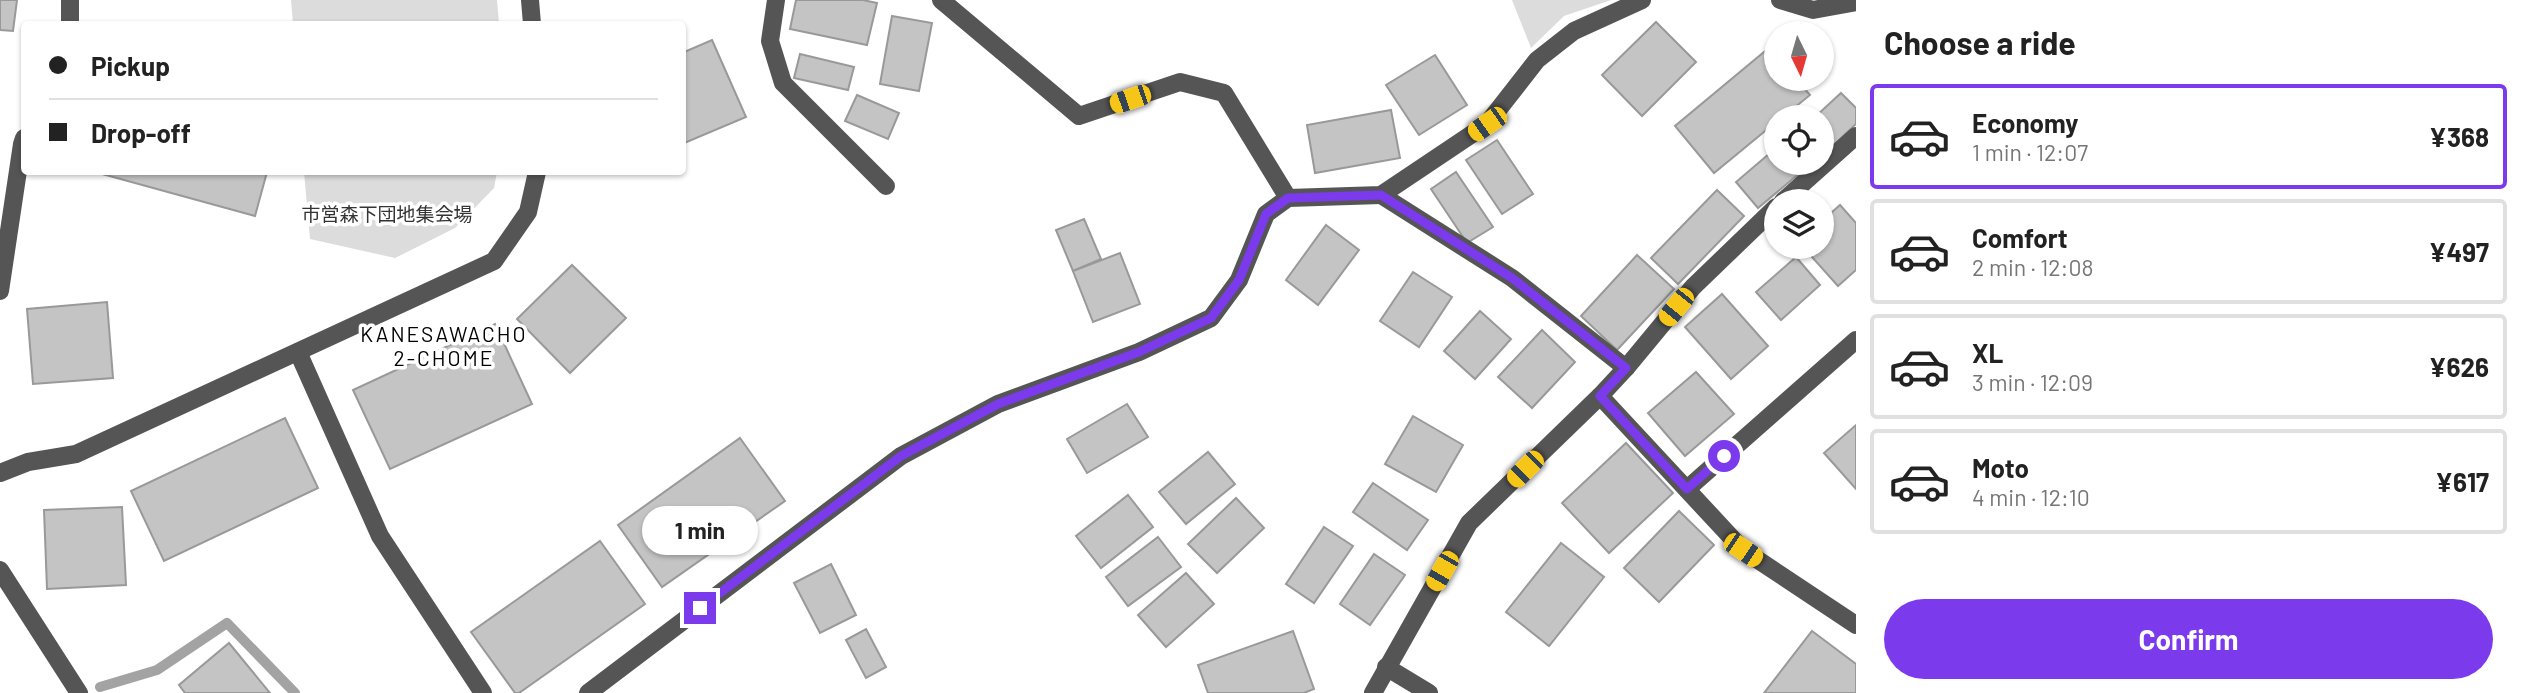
<!DOCTYPE html>
<html lang="en">
<head>
<meta charset="utf-8">
<style>
  :root { --surface:#fff; --page:#f6f6f6; --text:#222; --muted:#767676; --line:#e0e0e0; --accent:#7c3aed }
  body { margin:0; font-family:Barlow,"Noto Sans JP",sans-serif; background:var(--page); color:var(--text); height:100vh; display:flex; flex-direction:column; font-size:26px; white-space:nowrap }
  * { box-sizing:border-box; margin:0 }
  p { font-size:23px; color:var(--muted) }
  .icon { flex:none; width:38px; height:38px; fill:none; stroke:currentColor; stroke-width:2; stroke-linecap:round; stroke-linejoin:round }
  .map { position:relative; flex:1; overflow:hidden }
  .details { display:flex; flex-direction:column; background:var(--surface); width:665px }
  .details>* { flex:none }
  .banner { position:absolute; left:21px; top:21px; width:665px; height:154px; border-radius:7px; box-shadow:0 2px 5px #0004; display:grid; align-content:center; height:154px; padding:0 28px; background:var(--surface) }
  .needle { width:46px; rotate:175deg }
  .tools { position:absolute; left:1764px; top:21px; display:grid; gap:14px }
  .tools a { display:grid; place-items:center; width:70px; height:70px; border-radius:50%; background:var(--surface); box-shadow:0 2px 5px #0004; font-size:35px }
  .end { position:absolute; width:32px; height:32px; margin:-16px; border:9px solid #7c3aed; background:#fff; box-shadow:0 0 0 4px #fff }
  .from { border-radius:50% }
  .bubble { position:absolute; height:49px; border-radius:24px; background:var(--surface); box-shadow:0 2px 5px #0004; font-size:23px; font-weight:700; line-height:49px; text-align:center }
  .car { position:absolute; width:21px; height:42px; margin:-21px -10px; border-radius:9px; box-shadow:0 0 5px 2px #0007; background:linear-gradient(#f5c518 24%,#345 0 40%,#f5c518 0 76%,#345 0 86%,#f5c518 0) }
  .banner b { display:flex; align-items:center; gap:24px; height:66px; font-size:26px }
  .banner b+b { border-top:2px solid var(--line) }
  .banner i { width:18px; height:18px; background:var(--text) }
  ul { padding:0; list-style:none }
  li { display:flex; align-items:center; gap:21px; height:105px; margin:0 14px 10px; padding:0 14px; border:4px solid var(--line); border-radius:7px }
  li div { flex:1 }
  li b { display:block; font-size:26px }
  li em { font-style:normal; font-weight:700 }
  li.current { border-color:var(--accent) }
  li>.icon { width:63px; height:63px; stroke-width:1.5 }
  h2 { padding:0 28px; font-size:32px; line-height:84px }
  .cta { display:flex; gap:14px; margin-top:auto; padding:14px 28px }
  .cta a { flex:1; height:80px; border-radius:42px; background:var(--accent); color:#fff; font-size:28px; font-weight:700; line-height:80px; text-align:center }
  main { display:flex; flex:1; min-height:0 }
  .map>svg:first-child { display:block }
  .green { fill:#dcdcdc }
  .lines { fill:none; stroke-linecap:round; stroke-linejoin:round }
  .stream { stroke:#a3a3a3; stroke-width:10 }
  .building { fill:#c4c4c4; stroke:#999; stroke-width:2 }
  .minor { stroke:#555; stroke-width:18 }
  .route { stroke:#7c3aed; stroke-width:9 }
  .labels { text-anchor:middle; dominant-baseline:central; stroke-width:7; stroke-linejoin:round; paint-order:stroke }
  .park-label { font-size:19px; fill:#333; stroke:#fff }
  .neighbourhood-label { font-size:21px; letter-spacing:2px; fill:#000; stroke:#fff }
</style>
</head>
<body>
<main>
<div class="map">
<svg width="1856" height="693" viewBox="0 0 1856 693">
  <rect width="100%" height="100%" fill="#fff"/>
  <g class="green">
    <path d="M 291,0 L 497,0 L 499,24 L 293,24 Z"/>
    <path d="M 1512,0 L 1611,0 L 1564,16 L 1531,48 Z"/>
    <path d="M 304,172 L 497,172 L 494,188 L 455,228 L 395,258 L 310,239 Z"/>
  </g>
  <g class="lines">
    <path class="stream" d="M 100,687 L 157,670 L 227,623 L 295,693"/>
  </g>
  <g class="building">
    <path d="M 0,0 L 17,0 L 13,31 L 0,30 Z"/>
    <path d="M 796,0 L 863,0 L 877,3 L 867,45 L 790,29 Z"/>
    <path d="M 892,16 L 932,23 L 919,91 L 880,84 Z"/>
    <path d="M 1656,22 L 1696,62 L 1642,116 L 1602,75 Z"/>
    <path d="M 712,40 L 746,117 L 682,144 L 682,53 Z"/>
    <path d="M 1770,47 L 1776,55 L 1776,79 L 1796,79 L 1810,95 L 1783,117 L 1776,117 L 1776,122 L 1714,173 L 1675,126 Z"/>
    <path d="M 800,54 L 854,67 L 848,90 L 794,78 Z"/>
    <path d="M 1435,55 L 1467,105 L 1419,135 L 1386,85 Z"/>
    <path d="M 1841,93 L 1856,108 L 1856,124 L 1822,156 L 1822,117 L 1815,117 Z"/>
    <path d="M 857,95 L 899,113 L 888,139 L 845,121 Z"/>
    <path d="M 1391,110 L 1400,158 L 1315,173 L 1307,125 Z"/>
    <path d="M 1497,140 L 1533,194 L 1502,214 L 1466,160 Z"/>
    <path d="M 1776,148 L 1776,163 L 1803,163 L 1807,167 L 1758,208 L 1736,182 Z"/>
    <path d="M 95,172 L 267,172 L 255,216 Z"/>
    <path d="M 1456,172 L 1493,227 L 1467,243 L 1431,189 Z"/>
    <path d="M 1717,190 L 1744,216 L 1678,284 L 1651,258 Z"/>
    <path d="M 1840,205 L 1856,223 L 1856,270 L 1838,286 L 1803,247 L 1822,247 L 1822,221 Z"/>
    <path d="M 1084,219 L 1101,259 L 1073,271 L 1056,230 Z"/>
    <path d="M 1326,225 L 1359,250 L 1318,305 L 1286,280 Z"/>
    <path d="M 1120,253 L 1140,304 L 1093,322 L 1073,271 Z"/>
    <path d="M 1637,255 L 1674,289 L 1617,350 L 1581,316 Z"/>
    <path d="M 1796,257 L 1820,285 L 1781,320 L 1756,292 Z"/>
    <path d="M 572,265 L 626,318 L 570,373 L 517,319 Z"/>
    <path d="M 1413,272 L 1452,297 L 1419,347 L 1380,321 Z"/>
    <path d="M 1722,294 L 1768,346 L 1731,379 L 1685,327 Z"/>
    <path d="M 107,302 L 113,378 L 33,384 L 27,309 Z"/>
    <path d="M 1480,311 L 1511,339 L 1475,379 L 1444,351 Z"/>
    <path d="M 495,324 L 532,404 L 390,469 L 353,390 Z"/>
    <path d="M 1542,330 L 1575,362 L 1532,408 L 1498,377 Z"/>
    <path d="M 1696,372 L 1734,414 L 1685,456 L 1648,413 Z"/>
    <path d="M 1127,404 L 1148,437 L 1087,473 L 1067,439 Z"/>
    <path d="M 1413,416 L 1463,445 L 1436,492 L 1385,464 Z"/>
    <path d="M 285,418 L 318,488 L 164,561 L 131,491 Z"/>
    <path d="M 1856,425 L 1856,489 L 1824,453 Z"/>
    <path d="M 740,438 L 785,501 L 662,587 L 618,525 Z"/>
    <path d="M 1626,443 L 1673,493 L 1609,553 L 1562,503 Z"/>
    <path d="M 1208,452 L 1235,484 L 1186,524 L 1159,492 Z"/>
    <path d="M 1373,483 L 1428,520 L 1407,550 L 1353,512 Z"/>
    <path d="M 1128,495 L 1153,527 L 1101,568 L 1076,536 Z"/>
    <path d="M 1236,498 L 1264,528 L 1217,573 L 1188,544 Z"/>
    <path d="M 122,507 L 126,585 L 47,589 L 44,510 Z"/>
    <path d="M 1679,511 L 1714,545 L 1659,602 L 1624,568 Z"/>
    <path d="M 1324,527 L 1353,546 L 1314,603 L 1286,584 Z"/>
    <path d="M 1158,537 L 1181,567 L 1128,606 L 1106,577 Z"/>
    <path d="M 600,541 L 645,604 L 519,693 L 515,693 L 471,632 Z"/>
    <path d="M 1561,543 L 1604,577 L 1549,646 L 1506,612 Z"/>
    <path d="M 1374,554 L 1405,575 L 1370,625 L 1340,604 Z"/>
    <path d="M 831,564 L 856,615 L 820,633 L 794,583 Z"/>
    <path d="M 1186,573 L 1214,604 L 1166,647 L 1138,615 Z"/>
    <path d="M 866,629 L 886,667 L 866,678 L 846,640 Z"/>
    <path d="M 1293,631 L 1314,689 L 1304,693 L 1208,693 L 1198,665 Z"/>
    <path d="M 1812,631 L 1856,664 L 1856,693 L 1764,693 Z"/>
    <path d="M 229,643 L 270,693 L 185,693 L 179,685 Z"/>
  </g>
  <g class="lines">
    <g class="minor">
      <path d="M 530,0 L 532,24"/>
      <path d="M 776,0 L 770,41 L 783,83 L 886,186"/>
      <path d="M 941,0 L 1079,116 L 1180,82 L 1224,93 L 1288,198"/>
      <path d="M 1780,0 L 1813,10 L 1856,2"/>
      <path d="M 70,24 L 70,0"/>
      <path d="M 1381,195 L 1512,278 L 1626,368"/>
      <path d="M 1783,201 L 1856,136"/>
      <path d="M 0,291 L 22,144 L 24,138"/>
      <path d="M 298,352 L 380,536 L 483,693"/>
      <path d="M 1600,396 L 1743,550 L 1856,625"/>
      <path d="M 0,473 L 28,462 L 76,454 L 494,261 L 528,212 L 537,172"/>
      <path d="M 1687,489 L 1856,340"/>
      <path d="M 0,570 L 79,693"/>
      <path d="M 1386,667 L 1429,693"/>
      <path d="M 588,693 L 901,456 L 998,404 L 1139,352 L 1211,318 L 1239,280 L 1266,214 L 1288,198 L 1381,195 L 1487,124 L 1537,60 L 1574,31 L 1642,0"/>
      <path d="M 1373,693 L 1469,523 L 1600,396 L 1626,368 L 1693,287 L 1776,207"/>
    </g>
  </g>
  <g class="lines">
    <path class="route" d="M 700,608 L 901,456 L 998,404 L 1139,352 L 1211,318 L 1239,280 L 1266,214 L 1288,198 L 1381,195 L 1512,278 L 1626,368 L 1600,396 L 1687,489 L 1724,456"/>
  </g>
  <g class="labels">
    <g class="park-label">
      <text x="387" y="213">市営森下団地集会場</text>
    </g>
    <g class="neighbourhood-label">
      <text x="444" y="333">KANESAWACHO<tspan x="444" dy="24">2-CHOME</tspan></text>
    </g>
  </g>
</svg>
<div class="tools">
<a><svg class="needle" viewBox="-14 -14 28 28"><path d="M0-13l5 13h-10z" fill="#e53935"/><path d="M0 13l5-13h-10z" fill="#767676"/></svg></a>
<a><svg class="icon" aria-label="locate" viewBox="0 0 24 24"><circle cx="12" cy="12" r="6"/><path d="M12 2v4M12 18v4M2 12h4M18 12h4"/></svg></a>
<a><svg class="icon" aria-label="layers" viewBox="0 0 24 24"><path d="M12 4l9 5-9 5-9-5zM3 14l9 5 9-5"/></svg></a>
</div>
<i class="end from" style="left:1724px;top:456px"></i>
<i class="end" style="left:700px;top:608px"></i>
<div class="bubble" style="left:642px;top:506px;width:116px">1 min</div>
<i class="car" style="left:1130px;top:99px;rotate:251deg"></i>
<i class="car" style="left:1487px;top:124px;rotate:235deg"></i>
<i class="car" style="left:1676px;top:307px;rotate:219deg"></i>
<i class="car" style="left:1525px;top:469px;rotate:225deg"></i>
<i class="car" style="left:1743px;top:550px;rotate:124deg"></i>
<i class="car" style="left:1442px;top:571px;rotate:210deg"></i>
<div class="banner">
<b><i class="from"></i>Pickup</b>
<b><i></i>Drop-off</b>
</div>
</div>
<section class="details">
<h2>Choose a ride</h2>
<ul>
<li class="current"><svg class="icon" aria-label="car" viewBox="0 0 24 24"><path d="M5 17H2v-5l4-1 3-4h7l3 4 3 1v5h-3M9 17h6M6 11h13"/><circle cx="7" cy="17" r="2"/><circle cx="17" cy="17" r="2"/></svg><div><b>Economy</b><p>1 min · 12:07</p></div><em>¥368</em></li>
<li><svg class="icon" aria-label="car" viewBox="0 0 24 24"><path d="M5 17H2v-5l4-1 3-4h7l3 4 3 1v5h-3M9 17h6M6 11h13"/><circle cx="7" cy="17" r="2"/><circle cx="17" cy="17" r="2"/></svg><div><b>Comfort</b><p>2 min · 12:08</p></div><em>¥497</em></li>
<li><svg class="icon" aria-label="car" viewBox="0 0 24 24"><path d="M5 17H2v-5l4-1 3-4h7l3 4 3 1v5h-3M9 17h6M6 11h13"/><circle cx="7" cy="17" r="2"/><circle cx="17" cy="17" r="2"/></svg><div><b>XL</b><p>3 min · 12:09</p></div><em>¥626</em></li>
<li><svg class="icon" aria-label="car" viewBox="0 0 24 24"><path d="M5 17H2v-5l4-1 3-4h7l3 4 3 1v5h-3M9 17h6M6 11h13"/><circle cx="7" cy="17" r="2"/><circle cx="17" cy="17" r="2"/></svg><div><b>Moto</b><p>4 min · 12:10</p></div><em>¥617</em></li>
</ul>
<div class="cta"><a>Confirm</a></div>
</section>
</main>
</body>
</html>
